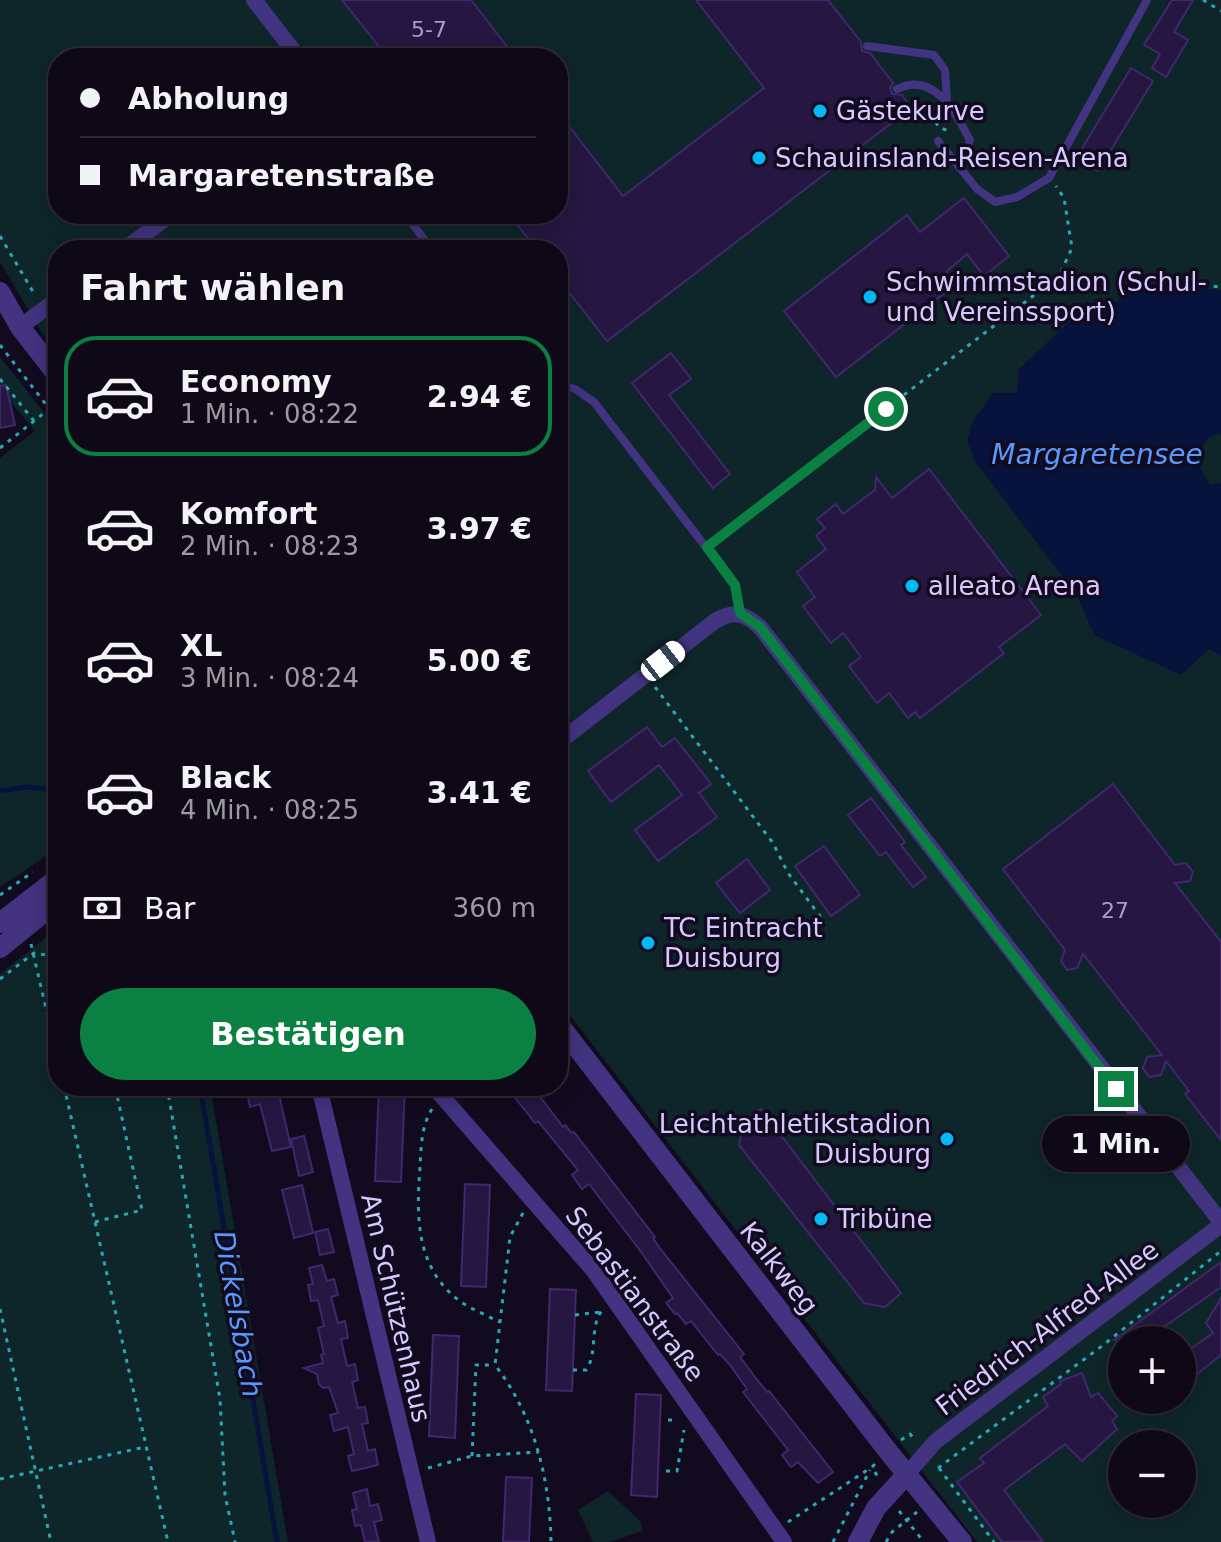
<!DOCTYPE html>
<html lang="de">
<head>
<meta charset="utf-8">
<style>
  :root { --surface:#0e0817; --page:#171120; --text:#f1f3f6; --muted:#9b9aa1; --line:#2e2936; --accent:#0b8043 }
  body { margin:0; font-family:"DejaVu Sans",sans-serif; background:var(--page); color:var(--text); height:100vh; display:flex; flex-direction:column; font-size:30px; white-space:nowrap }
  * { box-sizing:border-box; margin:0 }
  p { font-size:26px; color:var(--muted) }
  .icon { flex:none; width:44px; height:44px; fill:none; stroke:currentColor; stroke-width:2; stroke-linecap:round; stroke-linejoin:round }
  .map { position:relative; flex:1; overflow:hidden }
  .details { position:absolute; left:48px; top:240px; width:520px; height:856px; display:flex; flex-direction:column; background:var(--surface); border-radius:32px; box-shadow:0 4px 20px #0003,0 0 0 2px var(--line) }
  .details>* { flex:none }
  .top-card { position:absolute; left:48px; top:48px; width:520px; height:176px; border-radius:32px; box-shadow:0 4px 20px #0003,0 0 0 2px var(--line); display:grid; align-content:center; height:176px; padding:0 32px; background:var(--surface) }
  .tools { position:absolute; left:1108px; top:1326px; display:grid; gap:16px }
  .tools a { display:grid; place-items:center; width:88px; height:88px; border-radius:50%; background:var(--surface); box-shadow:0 4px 20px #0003,0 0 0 2px var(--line); font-size:40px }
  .end { position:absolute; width:36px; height:36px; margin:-18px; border:10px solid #0b8043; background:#fff; box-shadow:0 0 0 4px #fff }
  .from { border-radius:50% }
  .bubble { position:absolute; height:56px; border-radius:28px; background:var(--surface); box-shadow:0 4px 20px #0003,0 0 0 2px var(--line); font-size:26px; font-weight:700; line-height:56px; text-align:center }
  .car { position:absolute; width:24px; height:48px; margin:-24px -12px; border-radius:10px; box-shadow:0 0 6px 2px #0007; background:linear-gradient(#fff 24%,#345 0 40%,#fff 0 76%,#345 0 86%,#fff 0) }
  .top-card b { display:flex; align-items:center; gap:28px; height:76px; font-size:30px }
  .top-card b+b { border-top:2px solid var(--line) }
  .top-card i { width:20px; height:20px; background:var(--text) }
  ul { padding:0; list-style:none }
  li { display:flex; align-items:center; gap:24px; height:120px; margin:0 16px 12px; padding:0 16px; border:4px solid transparent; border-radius:32px }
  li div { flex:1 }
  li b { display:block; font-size:30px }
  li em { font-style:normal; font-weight:700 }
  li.selected { border-color:var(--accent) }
  li>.icon { width:72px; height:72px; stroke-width:1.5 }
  h2 { padding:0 32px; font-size:36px; line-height:96px }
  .pay { display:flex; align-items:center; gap:20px; height:88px; padding:0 32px; font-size:30px }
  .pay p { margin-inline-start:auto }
  .primary-button { display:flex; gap:16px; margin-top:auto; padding:16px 32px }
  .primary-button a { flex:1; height:92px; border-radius:48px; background:var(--accent); color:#fff; font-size:32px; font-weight:700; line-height:92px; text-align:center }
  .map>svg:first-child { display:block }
  .green { fill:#0e2629; fill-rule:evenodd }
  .water { fill:#07133d }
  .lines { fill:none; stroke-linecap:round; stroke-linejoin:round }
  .stream { stroke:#07133d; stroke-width:5 }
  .building { fill:#251741; stroke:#40276e; stroke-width:2 }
  .path { stroke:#28a9b5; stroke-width:3; stroke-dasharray:4 6; stroke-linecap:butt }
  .service { stroke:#423480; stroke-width:8 }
  .minor { stroke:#423480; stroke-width:16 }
  .tertiary { stroke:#423480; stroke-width:20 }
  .route { stroke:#0b8043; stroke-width:10 }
  .poi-dot { fill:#00b9f4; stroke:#120b1f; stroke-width:3 }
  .labels { text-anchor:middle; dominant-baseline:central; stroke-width:7; stroke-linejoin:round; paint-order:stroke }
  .number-label { font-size:22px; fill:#aa9cd0 }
  .poi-label { font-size:26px; fill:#d7c9ff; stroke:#120b1f; text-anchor:start }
  .street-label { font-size:26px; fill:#d7c9ff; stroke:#120b1f }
  .water-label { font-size:28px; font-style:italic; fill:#579aff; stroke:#120b1f }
</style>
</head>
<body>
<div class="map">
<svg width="1221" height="1542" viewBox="0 0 1221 1542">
  <rect width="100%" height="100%" fill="#120b1f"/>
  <g class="green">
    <path d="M 0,0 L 1221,0 L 1221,1542 L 977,1542 L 558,1000 L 558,250 L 58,250 L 58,353 L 42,333 L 0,262 ZM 58,58 L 558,58 L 558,214 L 58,214 ZM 1122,1340 L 1182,1340 L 1182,1400 L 1122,1400 ZM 1122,1444 L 1182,1444 L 1182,1504 L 1122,1504 Z"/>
    <path d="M 0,357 L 58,430 L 58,848 L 0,887 L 0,458 L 35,431 L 0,389 Z"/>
    <path d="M 58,928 L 58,1086 L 210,1086 L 288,1542 L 0,1542 L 0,974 Z"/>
    <path d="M 608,1491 L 641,1522 L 642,1531 L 610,1542 L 593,1542 L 578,1510 Z"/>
  </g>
  <path class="water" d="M 1144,273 L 1149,284 L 1221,290 L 1221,434 C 1206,435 1200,448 1196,461 L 1210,485 L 1221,483 L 1221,656 L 1209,649 L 1181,675 L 1094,635 L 1078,597 L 975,461 L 967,441 L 973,421 L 993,393 L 1017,393 L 1019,369 L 1084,308 L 1109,306 L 1128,295 L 1137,275 Z"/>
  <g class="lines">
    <g class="stream">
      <path d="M 0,791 L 26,787 L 58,790"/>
      <path d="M 200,1086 L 277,1542"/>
    </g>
  </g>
  <g class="building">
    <path d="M 342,0 L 471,0 L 516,58 L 388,58 Z"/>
    <path d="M 696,0 L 828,0 L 861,42 L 862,51 L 870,53 L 893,83 L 890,88 L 892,94 L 902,95 L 911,108 L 607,341 L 558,278 L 558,250 L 537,250 L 509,214 L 558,214 L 558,112 L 623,196 L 764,88 Z"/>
    <path d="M 1172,0 L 1193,0 L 1174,32 L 1188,40 L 1166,77 L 1152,68 L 1160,54 L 1144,45 Z"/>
    <path d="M 1131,68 L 1153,81 L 1098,171 L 1076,158 Z"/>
    <path d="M 964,198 L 1009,256 L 984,276 L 967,254 L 946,272 L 956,284 L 836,377 L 784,311 L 907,215 L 920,232 Z"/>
    <path d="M 671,353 L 691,379 L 669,395 L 730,474 L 713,488 L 632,383 Z"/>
    <path d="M 6,385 L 15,425 L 0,428 L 0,386 Z"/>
    <path d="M 929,469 L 1041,615 L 999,647 L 1004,653 L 920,718 L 915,712 L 908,718 L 889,693 L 877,703 L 849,666 L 861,657 L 843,633 L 831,643 L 803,606 L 815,597 L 797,572 L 826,549 L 816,536 L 825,528 L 817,519 L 836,504 L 843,514 L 875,490 L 876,477 L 892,498 Z"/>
    <path d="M 647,727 L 662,747 L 675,738 L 711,784 L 699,793 L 717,817 L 658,861 L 635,830 L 682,795 L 659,765 L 611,802 L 588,771 Z"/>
    <path d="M 1113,784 L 1175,865 L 1186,863 L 1193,872 L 1190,881 L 1175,883 L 1221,942 L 1221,1140 L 1185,1094 L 1189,1091 L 1166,1061 L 1161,1075 L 1149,1077 L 1143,1068 L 1147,1057 L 1162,1055 L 1083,954 L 1077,968 L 1067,970 L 1061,961 L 1065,950 L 1003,869 Z"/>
    <path d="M 871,798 L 905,842 L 901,845 L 926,877 L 913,887 L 886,852 L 880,856 L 848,815 Z"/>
    <path d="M 824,846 L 860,895 L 831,916 L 795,866 Z"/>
    <path d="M 747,859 L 770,890 L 740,913 L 716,883 Z"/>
    <path d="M 277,1086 L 291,1147 L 272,1151 L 260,1104 L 250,1107 L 247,1093 Z"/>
    <path d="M 379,1086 L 405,1086 L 401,1182 L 375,1181 Z"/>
    <path d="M 506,1086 L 532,1086 L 563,1127 L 565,1125 L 572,1133 L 574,1132 L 655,1237 L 653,1238 L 659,1247 L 744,1354 L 740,1357 L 758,1381 L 767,1392 L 769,1391 L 833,1472 L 818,1483 L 798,1462 L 791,1467 L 782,1455 L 788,1450 L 743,1392 L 747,1389 L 730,1365 L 720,1354 L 718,1355 L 691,1321 L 686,1324 L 677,1313 L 675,1314 L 666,1303 L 673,1298 L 639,1249 L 589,1184 L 582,1189 L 572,1175 L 578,1170 L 538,1121 L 535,1123 Z"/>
    <path d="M 761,1109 L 901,1293 L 885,1307 L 864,1303 L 739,1145 L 743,1122 Z"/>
    <path d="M 304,1136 L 313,1172 L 299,1176 L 291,1139 Z"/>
    <path d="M 465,1184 L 490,1185 L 486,1287 L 461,1286 Z"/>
    <path d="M 302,1185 L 313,1233 L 294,1238 L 282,1190 Z"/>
    <path d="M 328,1229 L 334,1252 L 320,1255 L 315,1232 Z"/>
    <path d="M 1221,1262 L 1221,1287 L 1145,1340 L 1114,1340 Z"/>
    <path d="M 322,1265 L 327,1281 L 334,1279 L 338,1295 L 331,1297 L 338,1323 L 345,1321 L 348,1338 L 341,1339 L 347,1366 L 355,1364 L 358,1380 L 352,1382 L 358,1408 L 365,1407 L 368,1423 L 362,1424 L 368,1451 L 375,1449 L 378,1465 L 352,1471 L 348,1456 L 354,1454 L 348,1427 L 334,1431 L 330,1415 L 338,1413 L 329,1387 L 323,1388 L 319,1384 L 317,1374 L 304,1368 L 323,1363 L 321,1355 L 324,1354 L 318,1328 L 324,1326 L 318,1300 L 311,1301 L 308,1285 L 313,1284 L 309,1268 Z"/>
    <path d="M 550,1289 L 576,1290 L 572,1391 L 546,1390 Z"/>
    <path d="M 1221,1298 L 1221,1355 L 1182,1386 L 1182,1355 L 1213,1333 L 1206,1323 Z"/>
    <path d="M 433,1335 L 459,1336 L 455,1438 L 429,1436 Z"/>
    <path d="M 1082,1373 L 1091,1397 L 1098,1393 L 1117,1416 L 1112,1421 L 1117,1429 L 1082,1461 L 1065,1444 L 1004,1490 L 1043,1542 L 1002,1542 L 957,1482 L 984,1463 L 980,1458 L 1048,1406 L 1043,1397 L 1061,1384 L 1060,1381 Z"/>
    <path d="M 636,1394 L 661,1395 L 657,1497 L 631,1495 Z"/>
    <path d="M 506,1477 L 532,1478 L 529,1542 L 503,1542 Z"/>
    <path d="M 367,1489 L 370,1506 L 378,1504 L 382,1520 L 374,1522 L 379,1542 L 365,1542 L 361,1525 L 355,1526 L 352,1510 L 357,1509 L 353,1493 Z"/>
  </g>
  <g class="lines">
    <g class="path">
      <path d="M 1203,0 L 1221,11"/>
      <path d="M 898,114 L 933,118 L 939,127 L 948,131"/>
      <path d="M 0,236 L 35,295"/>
      <path d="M 1164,281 L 1221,287"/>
      <path d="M 0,345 L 58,420"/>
      <path d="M 0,379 L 34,421"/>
      <path d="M 896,401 L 1059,276 L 1072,248 L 1064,198 L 1056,186"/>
      <path d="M 0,448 L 58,402"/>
      <path d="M 655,687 L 773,843 L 788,873 L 825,923"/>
      <path d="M 49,861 L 58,855"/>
      <path d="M 0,895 L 33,872"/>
      <path d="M 31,944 L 58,1060"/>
      <path d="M 0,979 L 34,953 L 58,957"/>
      <path d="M 64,1086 L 168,1542"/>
      <path d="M 167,1086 L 220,1399 L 225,1495 L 235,1542"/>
      <path d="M 432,1109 C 421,1126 421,1149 420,1168 C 416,1218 416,1269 461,1302 C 473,1310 487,1315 499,1322"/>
      <path d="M 523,1213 L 510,1237 L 495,1365 C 534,1415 550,1479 551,1542"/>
      <path d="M 95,1222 L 142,1210 L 115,1086"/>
      <path d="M 0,1309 L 51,1542"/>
      <path d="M 575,1315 L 600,1312"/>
      <path d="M 573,1370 L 586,1370 C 598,1354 589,1328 602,1310"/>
      <path d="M 668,1420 L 678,1420"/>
      <path d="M 901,1440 L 910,1434 L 916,1441"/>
      <path d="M 472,1456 L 476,1365 L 495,1365"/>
      <path d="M 875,1464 L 872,1467 L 878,1477"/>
      <path d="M 428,1468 L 472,1456 L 539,1452"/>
      <path d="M 938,1468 L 1102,1346 L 1221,1251"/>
      <path d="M 939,1468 L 994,1542"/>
      <path d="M 666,1471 L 677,1471 L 684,1430"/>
      <path d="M 0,1479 L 145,1447"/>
      <path d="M 899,1511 L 924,1542"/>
      <path d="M 788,1522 L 872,1467"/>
      <path d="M 833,1542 L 870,1470"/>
      <path d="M 886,1542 L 892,1532 L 917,1512"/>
    </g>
    <g class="service">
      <path d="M 867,46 L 934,55 L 945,70 L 947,102"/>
      <path d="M 897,89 C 934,71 955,112 970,140 L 960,168"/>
      <path d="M 938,141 L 977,189 L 995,202 L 1017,197 L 1049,178 L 1147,0"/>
      <path d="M 405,214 L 432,250"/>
      <path d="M 558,384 L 575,389 L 594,402 L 735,585 L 740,613"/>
      <path d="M 707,547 L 886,409"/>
    </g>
    <g class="minor">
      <path d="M 254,0 L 299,58"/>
      <path d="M 123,250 L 172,214"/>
      <path d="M 20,327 L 58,299"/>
      <path d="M 558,743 L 715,621 C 734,610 744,613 760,627 L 1221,1222"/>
      <path d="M 323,1086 L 321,1095 L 428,1542"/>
      <path d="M 433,1086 L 593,1270 L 784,1542"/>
      <path d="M 907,1474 L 936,1441 L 1221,1225"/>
    </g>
    <g class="tertiary">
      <path d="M 0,292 L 20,327 L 58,376"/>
      <path d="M 0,923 L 58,878"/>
      <path d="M 0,948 L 58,901"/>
      <path d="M 558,1023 L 887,1450 L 962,1542"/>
      <path d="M 858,1542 L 876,1508 L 907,1474"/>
    </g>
  </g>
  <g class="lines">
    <path class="route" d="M 886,409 L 707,547 L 735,585 L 740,613 L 760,627 L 1116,1089"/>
  </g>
  <g class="poi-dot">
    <circle cx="820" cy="111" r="8"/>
    <circle cx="759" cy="158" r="8"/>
    <circle cx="870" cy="297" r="8"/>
    <circle cx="912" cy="586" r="8"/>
    <circle cx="648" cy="943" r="8"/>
    <circle cx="947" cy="1139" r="8"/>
    <circle cx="821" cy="1219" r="8"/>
  </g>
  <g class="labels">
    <g class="number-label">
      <text x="429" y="29">5-7</text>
      <text x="1115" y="910">27</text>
    </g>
    <g class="poi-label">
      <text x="836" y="111">Gästekurve</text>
      <text x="775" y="158">Schauinsland-Reisen-Arena</text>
      <text x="886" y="282">Schwimmstadion (Schul-<tspan x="886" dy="30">und Vereinssport)</tspan></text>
      <text x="928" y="586">alleato Arena</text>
      <text x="664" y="928">TC Eintracht<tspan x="664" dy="30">Duisburg</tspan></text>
      <text x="931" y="1124" text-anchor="end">Leichtathletikstadion<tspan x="931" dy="30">Duisburg</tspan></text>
      <text x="837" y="1219">Tribüne</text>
    </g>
    <g class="street-label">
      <text transform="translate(779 1268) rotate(52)">Kalkweg</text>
      <text transform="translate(635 1294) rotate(53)">Sebastianstraße</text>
      <text transform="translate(396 1308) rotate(77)">Am Schützenhaus</text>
      <text transform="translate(1047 1328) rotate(-37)">Friedrich-Alfred-Allee</text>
    </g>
    <g class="water-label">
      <text x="1097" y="454">Margaretensee</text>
      <text transform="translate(238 1314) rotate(80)">Dickelsbach</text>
    </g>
  </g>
</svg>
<div class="tools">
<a>+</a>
<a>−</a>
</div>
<i class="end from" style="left:886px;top:409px"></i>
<i class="end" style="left:1116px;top:1089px"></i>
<div class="bubble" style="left:1042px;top:1116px;width:148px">1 Min.</div>
<i class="car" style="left:663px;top:661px;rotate:52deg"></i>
<div class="top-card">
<b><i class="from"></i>Abholung</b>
<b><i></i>Margaretenstraße</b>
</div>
<section class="details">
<h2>Fahrt wählen</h2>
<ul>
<li class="selected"><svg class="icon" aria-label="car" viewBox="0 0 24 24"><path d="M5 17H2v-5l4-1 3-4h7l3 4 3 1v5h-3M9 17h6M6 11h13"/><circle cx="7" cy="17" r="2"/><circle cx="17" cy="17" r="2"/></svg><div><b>Economy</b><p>1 Min. · 08:22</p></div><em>2.94 €</em></li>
<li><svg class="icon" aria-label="car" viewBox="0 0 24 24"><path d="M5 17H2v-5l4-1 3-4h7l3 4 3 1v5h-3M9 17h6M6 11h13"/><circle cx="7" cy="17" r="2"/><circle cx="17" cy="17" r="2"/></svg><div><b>Komfort</b><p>2 Min. · 08:23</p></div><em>3.97 €</em></li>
<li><svg class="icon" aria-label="car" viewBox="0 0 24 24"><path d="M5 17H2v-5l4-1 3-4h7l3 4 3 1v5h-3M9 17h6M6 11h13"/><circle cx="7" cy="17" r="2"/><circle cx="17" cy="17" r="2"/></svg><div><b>XL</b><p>3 Min. · 08:24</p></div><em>5.00 €</em></li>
<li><svg class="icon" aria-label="car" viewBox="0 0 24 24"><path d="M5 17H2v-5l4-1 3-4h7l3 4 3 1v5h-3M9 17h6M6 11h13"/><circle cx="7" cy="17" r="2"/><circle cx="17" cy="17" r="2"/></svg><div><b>Black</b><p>4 Min. · 08:25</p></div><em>3.41 €</em></li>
</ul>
<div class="pay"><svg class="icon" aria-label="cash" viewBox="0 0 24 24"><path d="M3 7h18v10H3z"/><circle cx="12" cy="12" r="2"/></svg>Bar<p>360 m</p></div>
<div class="primary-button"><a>Bestätigen</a></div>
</section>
</div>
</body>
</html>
